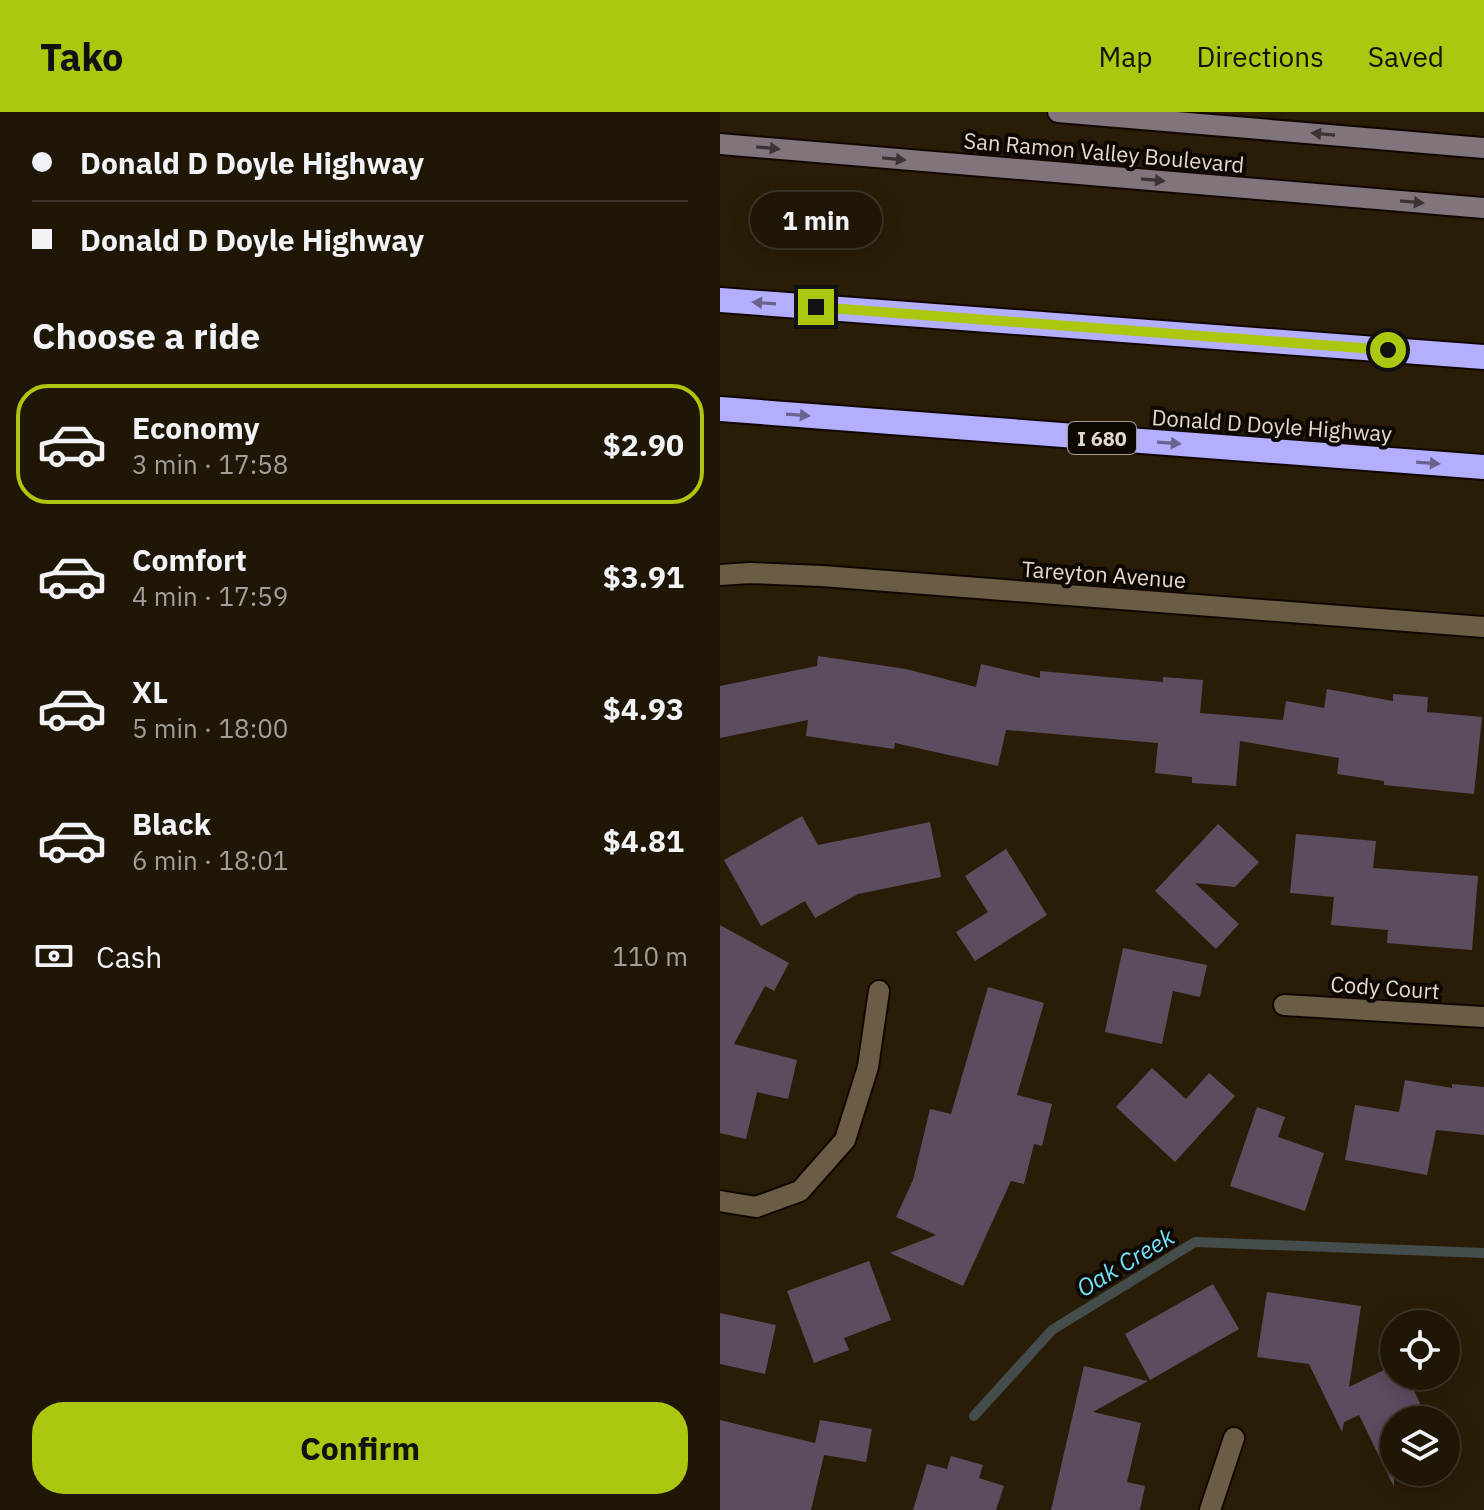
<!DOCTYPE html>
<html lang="en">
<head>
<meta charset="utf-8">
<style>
  :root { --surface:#201606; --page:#2d2314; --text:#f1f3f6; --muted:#a29f9b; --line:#3d3528; --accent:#adc60f }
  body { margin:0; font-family:"IBM Plex Sans",sans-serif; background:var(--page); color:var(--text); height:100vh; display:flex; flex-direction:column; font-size:30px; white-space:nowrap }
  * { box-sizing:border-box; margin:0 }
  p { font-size:26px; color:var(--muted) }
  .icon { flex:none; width:44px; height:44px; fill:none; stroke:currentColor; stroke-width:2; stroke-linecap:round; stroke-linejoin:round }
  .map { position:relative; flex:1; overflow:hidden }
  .sheet { display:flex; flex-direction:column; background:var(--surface); width:720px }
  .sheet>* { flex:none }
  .hud { display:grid; align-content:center; height:176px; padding:0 32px; background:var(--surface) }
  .fabs { position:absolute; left:660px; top:1198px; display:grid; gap:16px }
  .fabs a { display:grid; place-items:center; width:80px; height:80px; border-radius:50%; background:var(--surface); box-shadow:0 4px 20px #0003,0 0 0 2px var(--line); font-size:40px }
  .end { position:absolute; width:36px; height:36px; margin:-18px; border:10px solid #adc60f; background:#111; box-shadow:0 0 0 4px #111 }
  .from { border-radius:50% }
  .bubble { position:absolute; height:56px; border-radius:28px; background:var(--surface); box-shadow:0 4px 20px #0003,0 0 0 2px var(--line); font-size:26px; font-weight:700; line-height:56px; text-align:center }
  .hud b { display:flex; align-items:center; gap:28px; height:76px; font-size:30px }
  .hud b+b { border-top:2px solid var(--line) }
  .hud i { width:20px; height:20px; background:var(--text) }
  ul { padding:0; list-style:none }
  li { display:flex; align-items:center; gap:24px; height:120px; margin:0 16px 12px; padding:0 16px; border:4px solid transparent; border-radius:32px }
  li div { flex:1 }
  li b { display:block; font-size:30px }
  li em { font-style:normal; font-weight:700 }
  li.selected { border-color:var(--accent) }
  li>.icon { width:72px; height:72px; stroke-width:1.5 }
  h2 { padding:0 32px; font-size:36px; line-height:96px }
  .pay { display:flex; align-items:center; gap:20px; height:88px; padding:0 32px; font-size:30px }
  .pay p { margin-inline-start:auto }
  .action { display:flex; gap:16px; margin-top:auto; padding:16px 32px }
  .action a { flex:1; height:92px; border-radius:32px; background:var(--accent); color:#111; font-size:32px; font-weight:700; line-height:92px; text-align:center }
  header { display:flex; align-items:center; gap:48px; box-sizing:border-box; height:112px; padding:0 40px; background:var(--accent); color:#111 }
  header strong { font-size:38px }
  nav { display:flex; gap:44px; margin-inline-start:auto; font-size:28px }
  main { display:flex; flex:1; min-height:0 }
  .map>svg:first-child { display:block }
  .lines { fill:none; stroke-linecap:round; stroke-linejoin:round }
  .stream { stroke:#444c4c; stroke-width:10 }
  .building { fill:#5c4c60 }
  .minor-casing { stroke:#120700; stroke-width:24 }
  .secondary-casing { stroke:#120700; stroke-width:24 }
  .motorway-casing { stroke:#120700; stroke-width:28 }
  .minor { stroke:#6b5c45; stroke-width:20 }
  .secondary { stroke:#81757d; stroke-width:20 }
  .motorway { stroke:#b3aeff; stroke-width:24 }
  .oneway { fill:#3c3434 }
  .oneway2 { fill:#69638e }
  .route { stroke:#adc60f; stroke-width:10 }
  .labels { text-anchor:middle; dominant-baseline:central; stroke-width:8; stroke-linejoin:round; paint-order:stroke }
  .shield { fill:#0e0803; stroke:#a39b90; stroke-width:2 }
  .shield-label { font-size:20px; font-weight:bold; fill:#e3dacd }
  .street-label { font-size:22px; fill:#e3dacd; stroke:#0e0803 }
  .water-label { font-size:24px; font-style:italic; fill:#71e3fc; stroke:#0e0803 }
</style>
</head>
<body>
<header>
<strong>Tako</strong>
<nav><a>Map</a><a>Directions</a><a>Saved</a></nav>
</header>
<main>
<section class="sheet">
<div class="hud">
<b><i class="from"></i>Donald D Doyle Highway</b>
<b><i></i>Donald D Doyle Highway</b>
</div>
<h2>Choose a ride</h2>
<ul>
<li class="selected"><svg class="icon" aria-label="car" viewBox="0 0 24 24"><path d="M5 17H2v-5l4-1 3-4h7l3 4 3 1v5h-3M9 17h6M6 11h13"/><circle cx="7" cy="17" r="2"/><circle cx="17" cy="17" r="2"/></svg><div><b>Economy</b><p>3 min · 17:58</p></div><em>$2.90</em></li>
<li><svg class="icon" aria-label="car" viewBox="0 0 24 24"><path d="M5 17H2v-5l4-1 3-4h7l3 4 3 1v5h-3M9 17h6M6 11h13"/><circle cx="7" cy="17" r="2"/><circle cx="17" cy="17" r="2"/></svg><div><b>Comfort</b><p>4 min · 17:59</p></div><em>$3.91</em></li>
<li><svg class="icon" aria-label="car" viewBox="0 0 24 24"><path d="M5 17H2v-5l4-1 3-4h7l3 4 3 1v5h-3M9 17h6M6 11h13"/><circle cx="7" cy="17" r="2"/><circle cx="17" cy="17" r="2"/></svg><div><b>XL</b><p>5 min · 18:00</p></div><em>$4.93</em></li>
<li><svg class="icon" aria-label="car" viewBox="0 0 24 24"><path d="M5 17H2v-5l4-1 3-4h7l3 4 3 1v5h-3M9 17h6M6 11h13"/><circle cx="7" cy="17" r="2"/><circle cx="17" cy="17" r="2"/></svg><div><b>Black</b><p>6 min · 18:01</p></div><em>$4.81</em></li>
</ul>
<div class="pay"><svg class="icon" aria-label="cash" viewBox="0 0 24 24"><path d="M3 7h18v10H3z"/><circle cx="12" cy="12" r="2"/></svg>Cash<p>110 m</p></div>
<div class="action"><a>Confirm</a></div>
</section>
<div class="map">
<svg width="764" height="1398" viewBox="0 0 764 1398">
  <rect width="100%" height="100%" fill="#2a1d08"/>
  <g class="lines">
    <path class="stream" d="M 254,1304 L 332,1218 L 475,1130 L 764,1141"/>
  </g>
  <g class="building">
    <path d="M 98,544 L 186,557 L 256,575 L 261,552 L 320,566 L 320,559 L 443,570 L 443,565 L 483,568 L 480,601 L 563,608 L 566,589 L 604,596 L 607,577 L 673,589 L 673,582 L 708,585 L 707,600 L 762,605 L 754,682 L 664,673 L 664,669 L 617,662 L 619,646 L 520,629 L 516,674 L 472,671 L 472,665 L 435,661 L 438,631 L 286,618 L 278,654 L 175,631 L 174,637 L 86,624 L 88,608 L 0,626 L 0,574 L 97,554 Z"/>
    <path d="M 82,704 L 98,733 L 210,710 L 221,765 L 138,782 L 95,806 L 85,789 L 41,814 L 4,748 Z"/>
    <path d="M 498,712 L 539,750 L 515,775 L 475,771 L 519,812 L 496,837 L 435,779 Z"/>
    <path d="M 576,722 L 656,729 L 653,756 L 758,764 L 752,838 L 667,831 L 668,818 L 611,813 L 614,785 L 570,781 Z"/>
    <path d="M 286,737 L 327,803 L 255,849 L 236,820 L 268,800 L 245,764 Z"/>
    <path d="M 0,813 L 69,851 L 54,879 L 45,874 L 14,932 L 77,948 L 68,987 L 37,980 L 26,1027 L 0,1021 Z"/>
    <path d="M 403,836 L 487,853 L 480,885 L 453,879 L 442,932 L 385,920 Z"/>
    <path d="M 268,875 L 324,891 L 297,983 L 332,992 L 322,1034 L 314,1032 L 304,1072 L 291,1069 L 243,1174 L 170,1141 L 216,1123 L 176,1105 L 193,1068 L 210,997 L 231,1002 Z"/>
    <path d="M 432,956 L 466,987 L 489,961 L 515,984 L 455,1050 L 396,995 Z"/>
    <path d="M 685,968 L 732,976 L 732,972 L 764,975 L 764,1023 L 716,1018 L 707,1063 L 625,1048 L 635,993 L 679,1000 Z"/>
    <path d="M 537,995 L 565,1005 L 558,1025 L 604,1041 L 585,1099 L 510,1074 Z"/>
    <path d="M 149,1149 L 171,1208 L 124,1226 L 129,1238 L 94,1251 L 67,1179 Z"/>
    <path d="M 493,1172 L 519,1217 L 430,1268 L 405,1222 Z"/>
    <path d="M 547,1180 L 641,1194 L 629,1275 L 674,1253 L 674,1264 L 687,1264 L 708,1308 L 674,1308 L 674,1375 L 639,1303 L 624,1310 L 622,1320 L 589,1252 L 537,1245 Z"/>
    <path d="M 0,1201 L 56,1213 L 45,1262 L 0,1252 Z"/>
    <path d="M 364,1254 L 428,1269 L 373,1300 L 421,1311 L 407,1370 L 425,1374 L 420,1398 L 331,1398 Z"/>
    <path d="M 0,1308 L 95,1331 L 100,1308 L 152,1317 L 146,1350 L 104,1343 L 91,1398 L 0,1398 Z"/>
    <path d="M 231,1344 L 263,1353 L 259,1366 L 284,1374 L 276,1398 L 193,1398 L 207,1352 L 227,1357 Z"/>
  </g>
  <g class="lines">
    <defs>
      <g id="minor">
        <path d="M 0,463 L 30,461 L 102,464 L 764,515"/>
        <path d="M 564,893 L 764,905"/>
        <path d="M 0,1089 L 36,1095 L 80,1079 L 125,1028 L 148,955 L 159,879"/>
        <path d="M 490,1398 L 514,1326"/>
      </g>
      <g id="secondary">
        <path d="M 338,0 L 764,36"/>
        <path d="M 0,32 L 764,96"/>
      </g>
      <g id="motorway">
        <path d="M 0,188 L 764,245"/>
        <path d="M 0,297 L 764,355"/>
      </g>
    </defs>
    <use href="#minor" class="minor-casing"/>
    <use href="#secondary" class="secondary-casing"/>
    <use href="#motorway" class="motorway-casing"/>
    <use href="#minor" class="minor"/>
    <use href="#secondary" class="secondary"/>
    <use href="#motorway" class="motorway"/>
  </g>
  <defs><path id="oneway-solid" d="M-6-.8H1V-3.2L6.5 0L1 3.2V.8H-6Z" transform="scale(2)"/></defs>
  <g class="oneway">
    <use href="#oneway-solid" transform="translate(603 22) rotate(-175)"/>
    <use href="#oneway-solid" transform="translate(48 36) rotate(5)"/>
    <use href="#oneway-solid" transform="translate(174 47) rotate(5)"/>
    <use href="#oneway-solid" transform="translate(433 68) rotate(5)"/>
    <use href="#oneway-solid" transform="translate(692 90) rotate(5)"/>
  </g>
  <g class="oneway2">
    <use href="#oneway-solid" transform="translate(44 191) rotate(-176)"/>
    <use href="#oneway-solid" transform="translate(78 303) rotate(4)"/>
    <use href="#oneway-solid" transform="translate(449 331) rotate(4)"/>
    <use href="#oneway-solid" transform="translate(708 351) rotate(4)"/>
  </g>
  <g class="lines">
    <path class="route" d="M 96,195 L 668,238"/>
  </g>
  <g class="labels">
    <rect class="shield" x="348" y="310" width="68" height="32" rx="6"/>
    <g class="shield-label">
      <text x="382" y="326">I 680</text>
    </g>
    <g class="street-label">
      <text transform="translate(384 40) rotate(5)">San Ramon Valley Boulevard</text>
      <text transform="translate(552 313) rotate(4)">Donald D Doyle Highway</text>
      <text transform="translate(384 462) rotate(4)">Tareyton Avenue</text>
      <text transform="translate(665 875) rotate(4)">Cody Court</text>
    </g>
    <g class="water-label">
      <text transform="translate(405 1150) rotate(-31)">Oak Creek</text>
    </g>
  </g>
</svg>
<div class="fabs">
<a><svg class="icon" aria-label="locate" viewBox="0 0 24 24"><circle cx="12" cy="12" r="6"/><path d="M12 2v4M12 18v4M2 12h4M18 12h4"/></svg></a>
<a><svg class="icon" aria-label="layers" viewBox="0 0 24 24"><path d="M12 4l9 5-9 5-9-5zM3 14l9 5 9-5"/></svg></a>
</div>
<i class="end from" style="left:668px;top:238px"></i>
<i class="end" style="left:96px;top:195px"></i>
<div class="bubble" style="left:30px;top:80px;width:132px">1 min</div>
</div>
</main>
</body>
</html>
